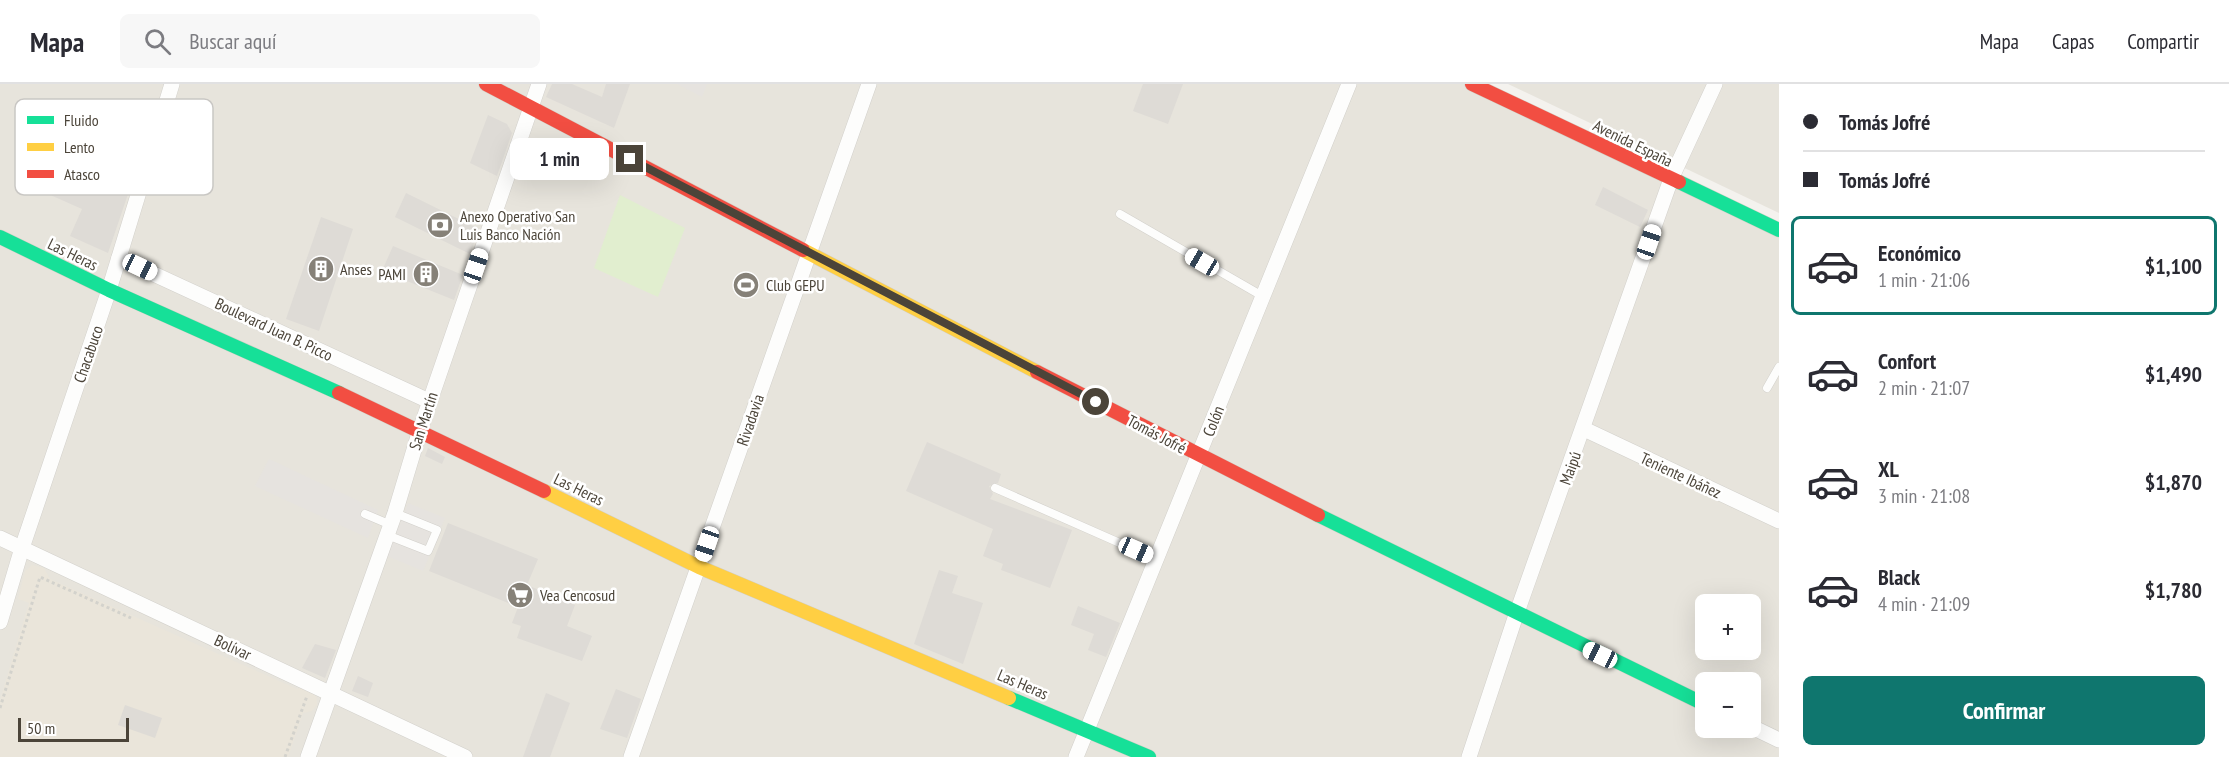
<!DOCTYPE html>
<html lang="es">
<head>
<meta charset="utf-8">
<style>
  :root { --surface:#fff; --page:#f7f7f7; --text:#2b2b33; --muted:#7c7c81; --line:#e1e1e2; --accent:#0f766e }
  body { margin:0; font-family:"PT Sans Narrow",sans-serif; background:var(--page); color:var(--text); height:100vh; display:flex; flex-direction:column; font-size:22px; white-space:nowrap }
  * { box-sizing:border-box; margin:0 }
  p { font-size:20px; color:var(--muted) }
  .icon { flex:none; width:33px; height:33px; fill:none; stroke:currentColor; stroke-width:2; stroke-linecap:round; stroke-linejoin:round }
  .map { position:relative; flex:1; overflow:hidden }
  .sheet { display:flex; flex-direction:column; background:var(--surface); width:450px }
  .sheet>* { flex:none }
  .guide { display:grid; align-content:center; height:132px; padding:0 24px; background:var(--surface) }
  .controls { position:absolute; left:1695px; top:510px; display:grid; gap:12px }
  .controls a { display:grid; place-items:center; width:66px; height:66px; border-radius:9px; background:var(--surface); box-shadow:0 6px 24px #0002; font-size:30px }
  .scale { position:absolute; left:18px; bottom:15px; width:111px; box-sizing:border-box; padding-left:6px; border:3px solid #4b4439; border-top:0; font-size:16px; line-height:21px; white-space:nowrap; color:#4b4439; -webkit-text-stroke:4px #fff; paint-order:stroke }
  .end { position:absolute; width:27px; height:27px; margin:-14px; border:8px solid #4b4439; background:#fff; box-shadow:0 0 0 3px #fff }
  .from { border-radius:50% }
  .bubble { position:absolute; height:42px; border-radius:9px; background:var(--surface); box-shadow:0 6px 24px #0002; font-size:20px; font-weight:700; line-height:42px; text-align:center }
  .car { position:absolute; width:18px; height:36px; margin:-18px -9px; border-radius:8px; box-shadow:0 0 4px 2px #0007; background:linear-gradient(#fff 24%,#345 0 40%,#fff 0 76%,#345 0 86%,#fff 0) }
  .guide b { display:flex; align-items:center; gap:21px; height:57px; font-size:22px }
  .guide b+b { border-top:2px solid var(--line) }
  .guide i { width:15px; height:15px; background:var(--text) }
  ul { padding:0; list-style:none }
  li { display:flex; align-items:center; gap:18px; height:99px; margin:0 12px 9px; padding:0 12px; border:3px solid transparent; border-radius:9px }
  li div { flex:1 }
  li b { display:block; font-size:22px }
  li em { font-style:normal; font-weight:700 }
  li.active { border-color:var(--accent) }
  li>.icon { width:54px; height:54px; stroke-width:1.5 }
  .cta { display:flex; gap:12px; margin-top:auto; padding:12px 24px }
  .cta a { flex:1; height:69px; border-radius:9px; background:var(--accent); color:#fff; font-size:24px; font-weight:700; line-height:69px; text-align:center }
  header { display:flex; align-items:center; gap:36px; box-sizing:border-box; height:84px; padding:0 30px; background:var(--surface); border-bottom:2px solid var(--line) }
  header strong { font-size:28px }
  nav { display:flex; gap:33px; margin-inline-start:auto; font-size:21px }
  .search { width:420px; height:54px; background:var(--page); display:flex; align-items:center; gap:15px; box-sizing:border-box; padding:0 21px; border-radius:9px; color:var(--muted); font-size:22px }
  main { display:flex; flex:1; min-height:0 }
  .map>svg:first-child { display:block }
  .residential { fill:#e7e4dc; fill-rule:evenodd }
  .education { fill:#eae5da }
  .green { fill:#e1eecf }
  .parking { fill:#e6e3df }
  .building { fill:#dedbd6 }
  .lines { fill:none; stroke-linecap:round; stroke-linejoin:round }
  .lane-casing { stroke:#d2d0cb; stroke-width:9 }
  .street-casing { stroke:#d2d0cb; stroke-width:16 }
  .fast-casing { stroke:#d3cfc5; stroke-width:15 }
  .slow-casing { stroke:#d3cfc5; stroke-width:15 }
  .jam-casing { stroke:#d3cfc5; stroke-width:15 }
  .path { stroke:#d3d2cc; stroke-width:3; stroke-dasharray:3 3; stroke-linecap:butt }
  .lane { stroke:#fdfdfc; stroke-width:8 }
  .street { stroke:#fdfdfc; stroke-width:15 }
  .fast { stroke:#16e098; stroke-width:14 }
  .slow { stroke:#ffcf43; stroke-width:14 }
  .jam { stroke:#f24e42; stroke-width:14 }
  .route { stroke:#4b4439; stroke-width:8 }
  .labels { text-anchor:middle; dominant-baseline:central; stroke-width:5; stroke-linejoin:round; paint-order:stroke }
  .street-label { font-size:16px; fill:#4b4439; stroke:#fff }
  .poi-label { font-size:16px; fill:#4b4439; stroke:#fff; text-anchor:start }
  .key { fill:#fff; stroke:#c9c7c4; stroke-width:1.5 }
  .key-label { font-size:16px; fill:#4b4439 }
</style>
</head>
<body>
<header>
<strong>Mapa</strong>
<div class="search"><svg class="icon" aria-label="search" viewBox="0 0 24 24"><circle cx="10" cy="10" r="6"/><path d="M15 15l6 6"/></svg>Buscar aquí</div>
<nav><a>Mapa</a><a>Capas</a><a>Compartir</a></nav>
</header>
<main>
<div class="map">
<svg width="1779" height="673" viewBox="0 0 1779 673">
  <rect width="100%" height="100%" fill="#f4f2ee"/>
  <g class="residential">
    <path d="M 0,0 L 1472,0 L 1779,146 L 1779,673 L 0,673 ZM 1706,520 L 1750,520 L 1750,566 L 1706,566 ZM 1706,598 L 1750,598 L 1750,644 L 1706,644 Z"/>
    <path d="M 1508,0 L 1779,0 L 1779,129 Z"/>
  </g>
  <path class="education" d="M 32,481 L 44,484 L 50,495 L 297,605 L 301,603 L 316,608 L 317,621 L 312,627 L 303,629 L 288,673 L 0,673 L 0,616 L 29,519 L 18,515 L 25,487 Z"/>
  <path class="green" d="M 620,111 L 685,144 L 658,213 L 594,184 Z"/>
  <g class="parking">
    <path d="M 677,0 L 707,0 L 702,13 Z"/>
    <path d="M 269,375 L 378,426 L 368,454 L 255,402 Z"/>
    <path d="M 408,419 L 445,434 L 423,487 L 387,472 Z"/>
  </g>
  <g class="building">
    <path d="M 552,0 L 572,0 L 602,13 L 606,0 L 630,0 L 614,44 L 546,13 Z"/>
    <path d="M 1143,0 L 1183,0 L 1168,40 L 1133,27 Z"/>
    <path d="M 488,31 L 507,40 L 512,49 L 497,92 L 470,79 Z"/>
    <path d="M 44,72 L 128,110 L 108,169 L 70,152 L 82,125 L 30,102 Z"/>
    <path d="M 1603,103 L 1648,126 L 1640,143 L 1595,121 Z"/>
    <path d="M 406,109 L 479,145 L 470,170 L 395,133 Z"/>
    <path d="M 321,133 L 353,145 L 319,247 L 286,235 Z"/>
    <path d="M 393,162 L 463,191 L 454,216 L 382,187 Z"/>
    <path d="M 927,358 L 1001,390 L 998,399 L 989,402 L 993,410 L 990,415 L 1072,446 L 1050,504 L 1001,486 L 1003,480 L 983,472 L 993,445 L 906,407 Z"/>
    <path d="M 428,364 L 445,373 L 442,380 L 425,372 Z"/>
    <path d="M 448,439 L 538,475 L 527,501 L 575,521 L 567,542 L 592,552 L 582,577 L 517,554 L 521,542 L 512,539 L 518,523 L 429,487 Z"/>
    <path d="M 939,486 L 958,492 L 952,509 L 983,519 L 963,580 L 914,560 Z"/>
    <path d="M 1078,522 L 1120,539 L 1106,573 L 1088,566 L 1094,550 L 1071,541 Z"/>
    <path d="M 315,560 L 336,566 L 325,594 L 302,584 Z"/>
    <path d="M 358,592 L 373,599 L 368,613 L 352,607 Z"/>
    <path d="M 616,605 L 641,615 L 627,654 L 600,645 Z"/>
    <path d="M 546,609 L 570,619 L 550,673 L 523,673 Z"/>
    <path d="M 125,621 L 162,634 L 155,654 L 118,641 Z"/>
  </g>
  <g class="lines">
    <defs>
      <g id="lane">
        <path d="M 1120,130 L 1264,213"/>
        <path d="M 1767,304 L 1779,283"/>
        <path d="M 995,404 L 1156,475"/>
        <path d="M 365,430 L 391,441"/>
        <path d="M 387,451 L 428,467 L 437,446 L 395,429"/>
      </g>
      <g id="street">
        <path d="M 119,174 L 429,317"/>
        <path d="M 1584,345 L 1779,437"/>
        <path d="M 0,454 L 465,673"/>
        <path d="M 0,538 L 22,464 L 109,206 L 172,0"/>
        <path d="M 1750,642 L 1779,656"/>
        <path d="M 308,673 L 395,429 L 420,346 L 539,0"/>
        <path d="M 631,673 L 869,0"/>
        <path d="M 1076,673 L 1349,0"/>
        <path d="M 1469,673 L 1516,531 L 1671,95 L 1715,0"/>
      </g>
      <g id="fast">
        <path d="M 1679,98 L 1779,146"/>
        <path d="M 0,153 L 109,206 L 339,309"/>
        <path d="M 1318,431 L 1706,621"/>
        <path d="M 1009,614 L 1149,673"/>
      </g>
      <g id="slow">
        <path d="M 803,166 L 1037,288"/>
        <path d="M 544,407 L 699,483 L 1009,614"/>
      </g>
      <g id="jam">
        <path d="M 486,0 L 803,166"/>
        <path d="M 1472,0 L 1679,98"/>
        <path d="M 1037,288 L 1318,431"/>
        <path d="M 339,309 L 544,407"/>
      </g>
    </defs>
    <use href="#lane" class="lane-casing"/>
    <use href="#street" class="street-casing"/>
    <use href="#fast" class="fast-casing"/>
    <use href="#slow" class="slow-casing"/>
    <use href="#jam" class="jam-casing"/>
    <g class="path">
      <path d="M 0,624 L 40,493 L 131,534"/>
      <path d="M 285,673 L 307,612"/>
    </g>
    <use href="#lane" class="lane"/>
    <use href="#street" class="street"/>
    <use href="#fast" class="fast"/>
    <use href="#slow" class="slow"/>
    <use href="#jam" class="jam"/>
  </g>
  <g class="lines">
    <path class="route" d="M 630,75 L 1096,318"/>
  </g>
  <defs>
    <symbol id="bank-disc" viewBox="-11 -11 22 22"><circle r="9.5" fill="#868178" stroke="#fff"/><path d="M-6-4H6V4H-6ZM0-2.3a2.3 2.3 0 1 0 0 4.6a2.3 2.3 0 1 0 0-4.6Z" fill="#fff"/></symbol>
    <symbol id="building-disc" viewBox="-11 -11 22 22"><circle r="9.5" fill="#868178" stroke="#fff"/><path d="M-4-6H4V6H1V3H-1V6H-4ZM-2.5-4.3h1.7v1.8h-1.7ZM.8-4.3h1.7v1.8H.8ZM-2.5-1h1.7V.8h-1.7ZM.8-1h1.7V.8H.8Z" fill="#fff"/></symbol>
    <symbol id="stadium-disc" viewBox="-11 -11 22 22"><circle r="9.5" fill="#868178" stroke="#fff"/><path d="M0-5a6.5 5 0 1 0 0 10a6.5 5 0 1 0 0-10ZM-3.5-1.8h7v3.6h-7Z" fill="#fff"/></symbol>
    <symbol id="supermarket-disc" viewBox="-11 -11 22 22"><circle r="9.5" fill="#868178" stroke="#fff"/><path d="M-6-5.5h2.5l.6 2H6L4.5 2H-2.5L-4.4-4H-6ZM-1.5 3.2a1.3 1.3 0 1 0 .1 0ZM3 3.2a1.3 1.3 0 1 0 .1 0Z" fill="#fff"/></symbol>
  </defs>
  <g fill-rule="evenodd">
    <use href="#bank-disc" x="425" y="126" width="30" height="30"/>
    <use href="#building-disc" x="306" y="170" width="30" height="30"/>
    <use href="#building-disc" x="411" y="175" width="30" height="30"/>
    <use href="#stadium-disc" x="731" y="186" width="30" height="30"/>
    <use href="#supermarket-disc" x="505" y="496" width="30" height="30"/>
  </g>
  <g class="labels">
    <g class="street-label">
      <text transform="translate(1633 59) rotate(26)">Avenida España</text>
      <text transform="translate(73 170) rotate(26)">Las Heras</text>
      <text transform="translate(274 245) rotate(25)">Boulevard Juan B. Picco</text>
      <text transform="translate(88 270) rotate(-71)">Chacabuco</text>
      <text transform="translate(750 336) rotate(-71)">Rivadavia</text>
      <text transform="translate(423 337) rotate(-72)">San Martín</text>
      <text transform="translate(1213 337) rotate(-68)">Colón</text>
      <text transform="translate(1157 350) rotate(28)">Tomás Jofré</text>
      <text transform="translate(1570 384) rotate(-70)">Maipú</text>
      <text transform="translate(1681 391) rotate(25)">Teniente Ibáñez</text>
      <text transform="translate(579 405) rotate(26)">Las Heras</text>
      <text transform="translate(233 563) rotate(25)">Bolívar</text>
      <text transform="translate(1023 600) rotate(23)">Las Heras</text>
    </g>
    <g class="poi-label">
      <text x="460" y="132">Anexo Operativo San<tspan x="460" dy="18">Luis Banco Nación</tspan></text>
      <text x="340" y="185">Anses</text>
      <text x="406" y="190" text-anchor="end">PAMI</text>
      <text x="766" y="201">Club GEPU</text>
      <text x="540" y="511">Vea Cencosud</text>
    </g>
  </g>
  <rect x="15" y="15" width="198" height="96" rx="9" class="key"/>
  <rect x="27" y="32" width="27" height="8" fill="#16e098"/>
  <rect x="27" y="59" width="27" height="8" fill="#ffcf43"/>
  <rect x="27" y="86" width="27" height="8" fill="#f24e42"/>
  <g class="key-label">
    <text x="64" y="42">Fluido</text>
    <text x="64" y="69">Lento</text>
    <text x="64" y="96">Atasco</text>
  </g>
</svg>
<div class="controls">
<a>+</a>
<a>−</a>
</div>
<div class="scale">50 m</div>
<i class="end from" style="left:1096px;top:318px"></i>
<i class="end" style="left:630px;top:75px"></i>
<div class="bubble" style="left:510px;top:54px;width:99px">1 min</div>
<i class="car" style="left:1649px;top:158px;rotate:19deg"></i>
<i class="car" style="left:1202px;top:178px;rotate:300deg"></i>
<i class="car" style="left:476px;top:182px;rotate:19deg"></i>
<i class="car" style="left:140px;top:183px;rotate:115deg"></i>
<i class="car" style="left:707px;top:460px;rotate:199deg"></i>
<i class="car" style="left:1136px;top:466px;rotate:114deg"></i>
<i class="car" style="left:1600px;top:571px;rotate:295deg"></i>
</div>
<section class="sheet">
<div class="guide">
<b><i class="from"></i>Tomás Jofré</b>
<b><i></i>Tomás Jofré</b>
</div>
<ul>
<li class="active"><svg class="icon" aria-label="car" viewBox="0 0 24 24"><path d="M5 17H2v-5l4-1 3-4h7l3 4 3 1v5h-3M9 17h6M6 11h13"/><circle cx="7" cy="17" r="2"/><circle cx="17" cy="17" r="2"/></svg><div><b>Económico</b><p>1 min · 21:06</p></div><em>$1,100</em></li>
<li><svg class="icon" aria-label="car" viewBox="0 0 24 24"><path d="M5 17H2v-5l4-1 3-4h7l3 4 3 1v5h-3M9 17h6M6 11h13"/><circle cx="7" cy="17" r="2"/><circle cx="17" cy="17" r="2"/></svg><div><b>Confort</b><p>2 min · 21:07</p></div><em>$1,490</em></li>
<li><svg class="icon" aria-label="car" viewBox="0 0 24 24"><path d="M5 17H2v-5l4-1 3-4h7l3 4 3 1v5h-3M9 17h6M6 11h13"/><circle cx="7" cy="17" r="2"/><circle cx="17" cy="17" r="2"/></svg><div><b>XL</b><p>3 min · 21:08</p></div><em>$1,870</em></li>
<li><svg class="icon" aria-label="car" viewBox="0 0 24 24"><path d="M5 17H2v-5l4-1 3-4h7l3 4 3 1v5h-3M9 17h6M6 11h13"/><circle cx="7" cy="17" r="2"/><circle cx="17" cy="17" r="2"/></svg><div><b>Black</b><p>4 min · 21:09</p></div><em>$1,780</em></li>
</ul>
<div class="cta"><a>Confirmar</a></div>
</section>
</main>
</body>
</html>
